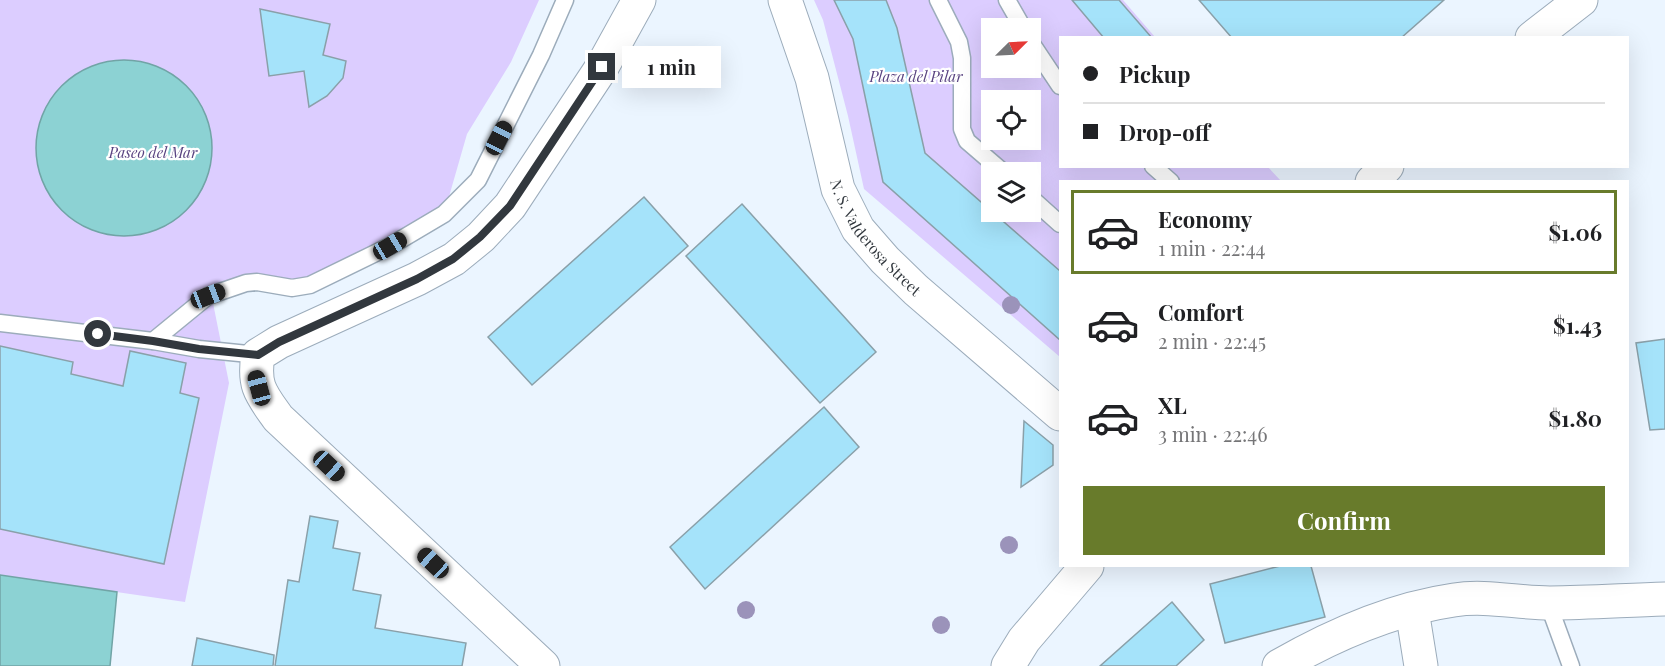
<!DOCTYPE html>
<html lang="en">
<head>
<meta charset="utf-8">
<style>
  :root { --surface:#fff; --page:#f2f2f2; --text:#202124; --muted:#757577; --line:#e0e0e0; --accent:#687b2b }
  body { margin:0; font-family:"Playfair Display",serif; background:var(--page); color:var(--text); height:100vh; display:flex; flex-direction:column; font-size:22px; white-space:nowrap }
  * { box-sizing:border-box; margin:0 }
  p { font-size:20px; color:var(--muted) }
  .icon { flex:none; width:33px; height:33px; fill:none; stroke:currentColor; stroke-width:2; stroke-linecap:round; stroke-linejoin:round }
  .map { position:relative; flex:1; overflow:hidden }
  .sheet { position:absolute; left:1059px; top:180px; width:570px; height:387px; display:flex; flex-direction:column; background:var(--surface); border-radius:0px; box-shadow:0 6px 24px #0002 }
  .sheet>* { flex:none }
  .banner { position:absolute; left:1059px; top:36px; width:570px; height:132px; border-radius:0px; box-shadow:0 6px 24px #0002; display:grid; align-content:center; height:132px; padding:0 24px; background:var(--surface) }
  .needle { width:39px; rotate:66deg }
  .buttons { position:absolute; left:981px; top:18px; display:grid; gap:12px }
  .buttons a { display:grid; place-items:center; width:60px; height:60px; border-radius:0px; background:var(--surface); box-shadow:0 6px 24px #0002; font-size:30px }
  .end { position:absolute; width:27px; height:27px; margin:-14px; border:8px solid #32383e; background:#fff; box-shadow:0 0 0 3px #fff }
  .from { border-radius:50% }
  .bubble { position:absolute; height:42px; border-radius:0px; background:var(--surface); box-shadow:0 6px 24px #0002; font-size:20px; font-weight:700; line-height:42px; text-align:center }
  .car { position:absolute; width:18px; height:36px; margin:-18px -9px; border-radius:8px; box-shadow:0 0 4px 2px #0007; background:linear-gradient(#222 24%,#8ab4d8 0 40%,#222 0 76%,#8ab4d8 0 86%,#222 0) }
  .banner b { display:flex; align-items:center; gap:21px; height:57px; font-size:22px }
  .banner b+b { border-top:2px solid var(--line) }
  .banner i { width:15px; height:15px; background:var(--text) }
  ul { padding:10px 0 0; list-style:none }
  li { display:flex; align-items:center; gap:18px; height:84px; margin:0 12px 9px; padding:0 12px; border:3px solid transparent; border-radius:0px }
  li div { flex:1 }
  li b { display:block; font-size:22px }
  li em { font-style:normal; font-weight:700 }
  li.selected { border-color:var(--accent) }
  li>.icon { width:54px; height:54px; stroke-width:1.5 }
  .action { display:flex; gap:12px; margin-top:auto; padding:12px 24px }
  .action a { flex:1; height:69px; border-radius:0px; background:var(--accent); color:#fff; font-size:24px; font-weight:700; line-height:69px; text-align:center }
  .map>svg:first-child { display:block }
  .green { fill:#dccdff; fill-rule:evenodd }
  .water { fill:#8cd2d3; stroke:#71a4a6; stroke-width:1.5 }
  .building { fill:#a5e3fa; stroke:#8aa0a9; stroke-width:1.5 }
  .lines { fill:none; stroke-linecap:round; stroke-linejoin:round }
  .service-casing { stroke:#9cacbb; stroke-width:19 }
  .minor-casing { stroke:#9cacbb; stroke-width:35 }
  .tertiary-casing { stroke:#9cacbb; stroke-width:35 }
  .service { stroke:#fff; stroke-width:16 }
  .minor { stroke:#fff; stroke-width:33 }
  .tertiary { stroke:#fff; stroke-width:33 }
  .tree { fill:#9b93ba }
  .route { stroke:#32383e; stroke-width:8 }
  .labels { text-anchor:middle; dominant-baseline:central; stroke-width:4.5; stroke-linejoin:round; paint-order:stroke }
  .park-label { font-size:15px; font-style:italic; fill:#594381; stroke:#fff }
  .street-label { font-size:15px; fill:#32383e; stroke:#fff }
</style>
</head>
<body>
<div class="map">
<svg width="1665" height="666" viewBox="0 0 1665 666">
  <rect width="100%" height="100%" fill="#ebf5ff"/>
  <g class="green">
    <path d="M 0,0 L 539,0 L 511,62 L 467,134 L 444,214 L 311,283 L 211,293 L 229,383 L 185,602 L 0,575 Z"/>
    <path d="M 814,0 L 1123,0 L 1155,37 L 1060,38 L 1060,166 L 1268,167 L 1281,181 L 1060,182 L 1060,357 L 864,189 L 848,116 L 823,20 ZM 992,28 L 1030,28 L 1030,68 L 992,68 ZM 992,100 L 1030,100 L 1030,140 L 992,140 ZM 992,172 L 1030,172 L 1030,212 L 992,212 Z"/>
  </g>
  <g class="water">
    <circle cx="124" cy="148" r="88"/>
    <path d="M 0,575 L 117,592 L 110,666 L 0,666 Z"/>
  </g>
  <g class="building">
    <path d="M 834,0 L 886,0 L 897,28 L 925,153 L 1060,271 L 1060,340 L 883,182 L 853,39 Z"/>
    <path d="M 1072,0 L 1119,0 L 1152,38 L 1104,38 Z"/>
    <path d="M 1199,0 L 1444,0 L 1401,38 L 1232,38 Z"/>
    <path d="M 260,9 L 330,24 L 323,55 L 346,61 L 343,78 L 327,96 L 309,107 L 304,71 L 269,76 Z"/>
    <path d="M 644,197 L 688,246 L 532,385 L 488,337 Z"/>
    <path d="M 742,204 L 876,352 L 820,403 L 686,256 Z"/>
    <path d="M 1665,339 L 1665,429 L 1650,430 L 1636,343 Z"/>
    <path d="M 0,346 L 73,362 L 71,374 L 123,386 L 130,351 L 186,363 L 180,393 L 199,398 L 164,564 L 0,529 Z"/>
    <path d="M 824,407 L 859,447 L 705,589 L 670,547 Z"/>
    <path d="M 1024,421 L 1053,445 L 1053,465 L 1021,487 Z"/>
    <path d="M 310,516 L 338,521 L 333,548 L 360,553 L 353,590 L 381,595 L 375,628 L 466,643 L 462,666 L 275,666 L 288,580 L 299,582 Z"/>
    <path d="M 1280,566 L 1311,566 L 1325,617 L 1225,643 L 1210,584 Z"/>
    <path d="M 1172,602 L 1204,640 L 1176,666 L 1100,666 Z"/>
    <path d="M 197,638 L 274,655 L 273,666 L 192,666 Z"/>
  </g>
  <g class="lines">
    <defs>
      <g id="service">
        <path d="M 938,0 L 959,42 L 962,58 L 962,129 L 967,141 L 1003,172"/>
        <path d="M 1007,0 L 1023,28"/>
        <path d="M 1030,41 L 1060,86"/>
        <path d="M 1153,166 L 1171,182"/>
        <path d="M 1030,197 L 1060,224"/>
        <path d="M 0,323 L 153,341 L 199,349 L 258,355"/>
        <path d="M 153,341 L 208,296 L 246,283 L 257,282 L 292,288 L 310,285 L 390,246 L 444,214 L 478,180 L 541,55 L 565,0"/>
        <path d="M 1548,603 L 1571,666"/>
      </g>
      <g id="minor">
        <path id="s1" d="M 785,0 L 812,78 L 838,189 L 858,229 L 885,260 L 916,290 L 1060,414"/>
        <path d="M 1412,610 L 1421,666"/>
        <path d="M 543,666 L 278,418 C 261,394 253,386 258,355 L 279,342 L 417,279 L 454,259 L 481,237 L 510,206 L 602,67 L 639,0"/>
        <path d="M 1279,666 C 1333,635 1392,609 1454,600 C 1486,595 1518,603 1550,603 C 1588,603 1627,600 1665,599"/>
      </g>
      <g id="tertiary">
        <path d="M 1532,38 L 1581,0"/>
        <path d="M 1372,182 L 1387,166"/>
        <path d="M 1008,666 L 1024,640 L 1087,566"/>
      </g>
    </defs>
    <use href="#service" class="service-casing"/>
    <use href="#minor" class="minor-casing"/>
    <use href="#tertiary" class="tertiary-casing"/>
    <use href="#service" class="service"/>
    <use href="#minor" class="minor"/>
    <use href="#tertiary" class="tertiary"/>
  </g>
  <g class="tree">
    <circle cx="1011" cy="305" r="9"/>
    <circle cx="1009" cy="545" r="9"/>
    <circle cx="746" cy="610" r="9"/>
    <circle cx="941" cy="625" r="9"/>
  </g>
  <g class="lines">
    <path class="route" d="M 98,334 L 153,341 L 199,349 L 258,355 L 279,342 L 417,279 L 453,259 L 480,237 L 510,206 L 602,67"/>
  </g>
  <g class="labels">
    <g class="park-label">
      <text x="916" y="76">Plaza del Pilar</text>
      <text x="153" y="152">Paseo del Mar</text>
    </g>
    <g class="street-label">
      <text stroke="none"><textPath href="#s1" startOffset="258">N. S. Valderosa Street</textPath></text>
    </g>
  </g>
</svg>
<div class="buttons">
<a><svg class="needle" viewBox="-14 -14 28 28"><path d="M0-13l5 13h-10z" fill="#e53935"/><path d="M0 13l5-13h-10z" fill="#757577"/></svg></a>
<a><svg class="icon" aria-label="locate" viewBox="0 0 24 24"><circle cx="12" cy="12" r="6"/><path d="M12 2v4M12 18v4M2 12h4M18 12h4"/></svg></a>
<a><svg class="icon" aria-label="layers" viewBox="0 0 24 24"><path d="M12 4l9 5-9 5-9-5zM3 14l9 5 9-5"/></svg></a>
</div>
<i class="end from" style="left:98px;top:334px"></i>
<i class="end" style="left:602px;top:67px"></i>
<div class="bubble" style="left:622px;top:46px;width:99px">1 min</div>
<i class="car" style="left:499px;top:138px;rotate:27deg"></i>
<i class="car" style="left:390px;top:246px;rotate:59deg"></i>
<i class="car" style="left:208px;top:296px;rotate:69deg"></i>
<i class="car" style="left:259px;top:388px;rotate:345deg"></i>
<i class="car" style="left:329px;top:466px;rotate:133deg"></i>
<i class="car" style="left:433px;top:563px;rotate:313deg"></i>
<div class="banner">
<b><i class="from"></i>Pickup</b>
<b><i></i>Drop-off</b>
</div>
<section class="sheet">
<ul>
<li class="selected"><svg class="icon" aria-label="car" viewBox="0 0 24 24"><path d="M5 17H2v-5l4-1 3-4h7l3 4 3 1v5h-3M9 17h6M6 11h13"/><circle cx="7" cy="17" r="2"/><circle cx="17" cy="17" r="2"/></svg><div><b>Economy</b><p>1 min · 22:44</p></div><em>$1.06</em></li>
<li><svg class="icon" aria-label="car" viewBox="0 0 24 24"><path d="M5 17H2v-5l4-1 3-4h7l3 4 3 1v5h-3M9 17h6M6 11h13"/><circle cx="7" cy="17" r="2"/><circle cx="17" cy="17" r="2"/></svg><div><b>Comfort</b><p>2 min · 22:45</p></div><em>$1.43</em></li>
<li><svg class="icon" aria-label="car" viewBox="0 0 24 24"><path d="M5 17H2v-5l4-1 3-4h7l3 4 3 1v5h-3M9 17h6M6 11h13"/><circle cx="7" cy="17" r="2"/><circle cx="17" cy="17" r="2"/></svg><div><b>XL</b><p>3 min · 22:46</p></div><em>$1.80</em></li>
</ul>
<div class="action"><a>Confirm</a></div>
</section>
</div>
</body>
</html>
